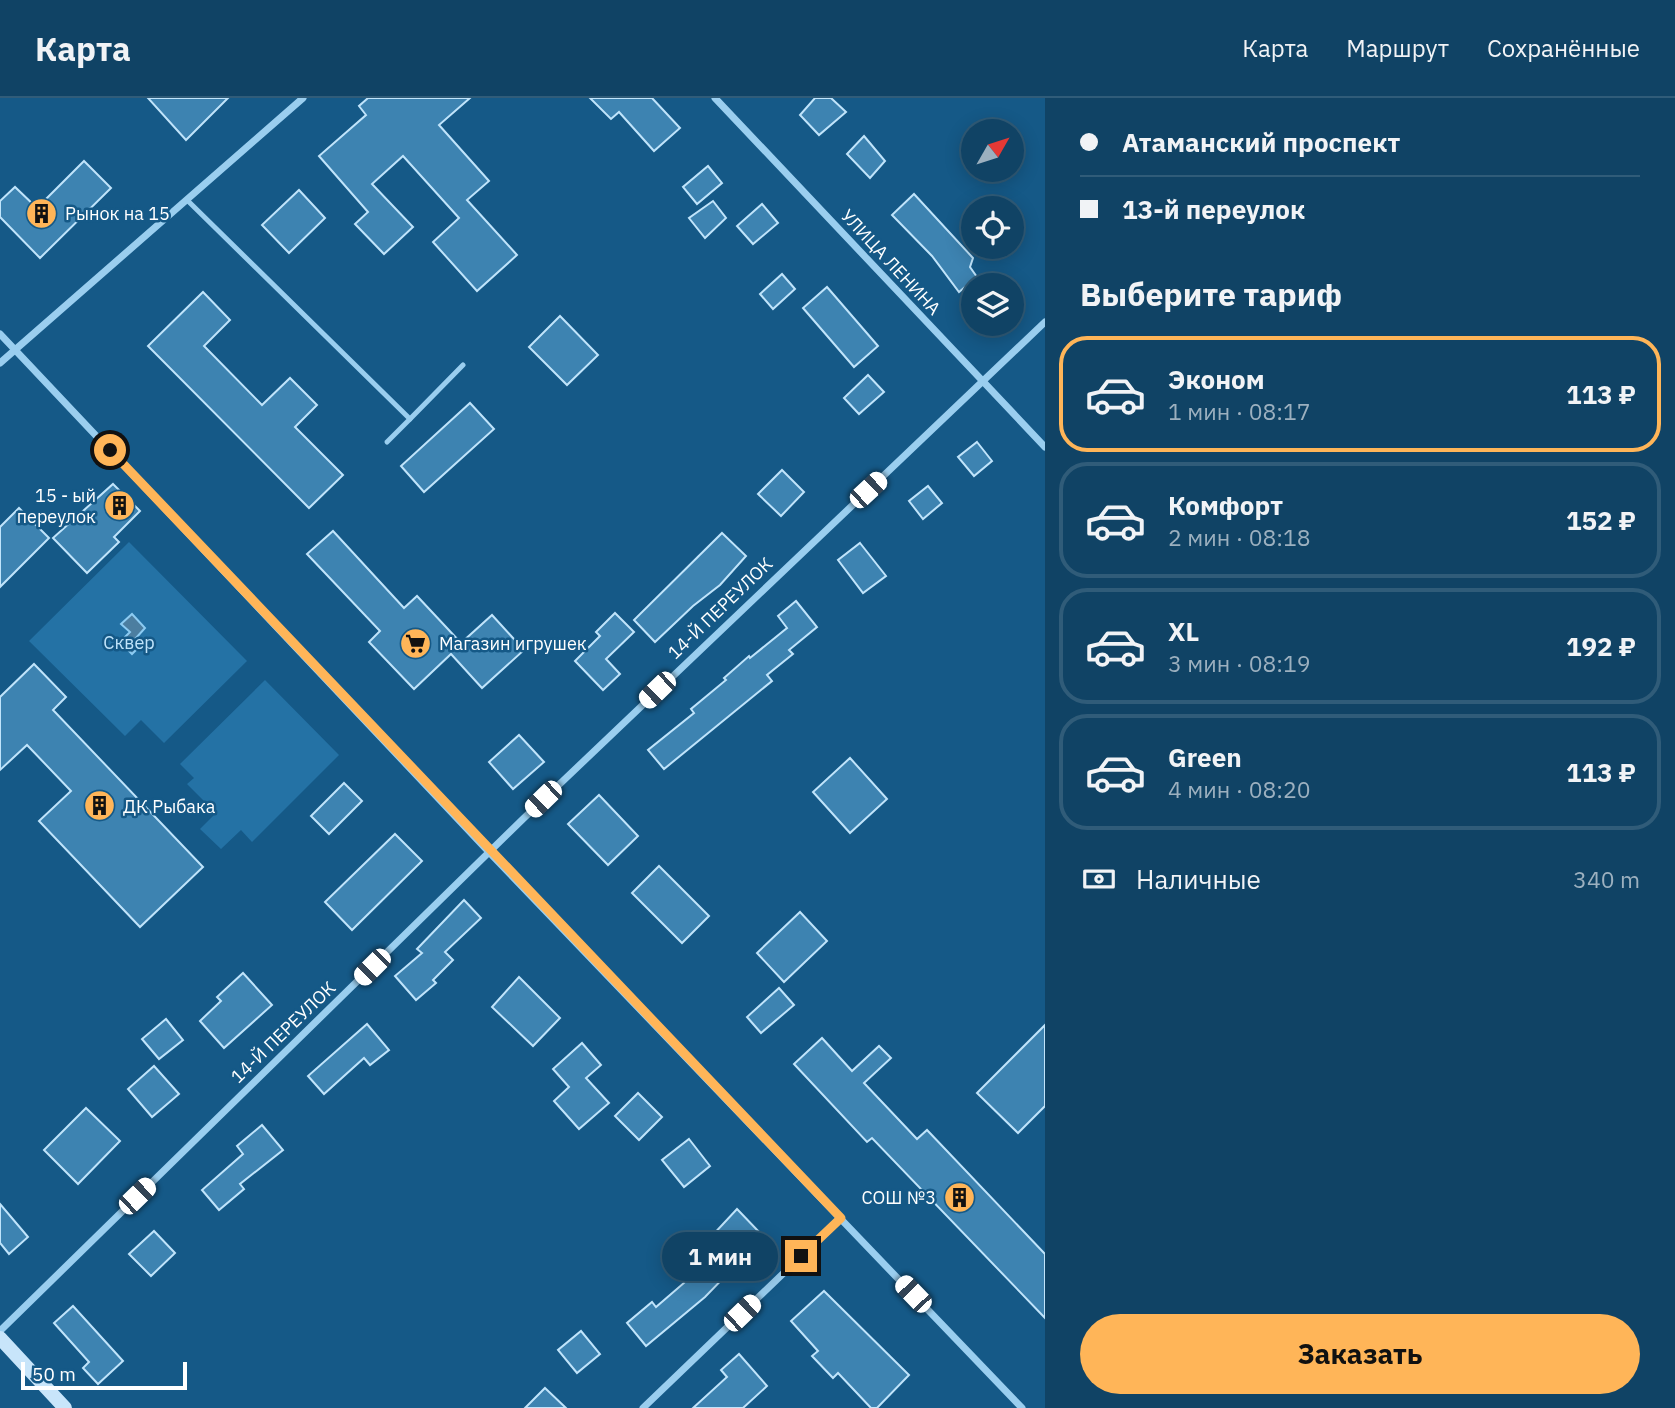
<!DOCTYPE html>
<html lang="ru">
<head>
<meta charset="utf-8">
<style>
  :root { --surface:#104365; --page:#194a6b; --text:#f1f3f6; --muted:#9cb0bf; --line:#305c79; --accent:#ffb558 }
  body { margin:0; font-family:"IBM Plex Sans",sans-serif; background:var(--page); color:var(--text); height:100vh; display:flex; flex-direction:column; font-size:26px; white-space:nowrap }
  * { box-sizing:border-box; margin:0 }
  p { font-size:23px; color:var(--muted) }
  .icon { flex:none; width:38px; height:38px; fill:none; stroke:currentColor; stroke-width:2; stroke-linecap:round; stroke-linejoin:round }
  .map { position:relative; flex:1; overflow:hidden }
  .sheet { display:flex; flex-direction:column; background:var(--surface); width:630px }
  .sheet>* { flex:none }
  .hud { display:grid; align-content:center; height:154px; padding:0 35px; background:var(--surface) }
  .needle { width:46px; rotate:51deg }
  .tools { position:absolute; left:961px; top:21px; display:grid; gap:14px }
  .tools a { display:grid; place-items:center; width:63px; height:63px; border-radius:50%; background:var(--surface); box-shadow:0 4px 18px #0003,0 0 0 2px var(--line); font-size:35px }
  .scale { position:absolute; left:21px; bottom:18px; width:166px; box-sizing:border-box; padding-left:7px; border:4px solid #fff; border-top:0; font-size:19px; line-height:24px; white-space:nowrap; color:#fff; -webkit-text-stroke:5px #155987; paint-order:stroke }
  .end { position:absolute; width:32px; height:32px; margin:-16px; border:9px solid #ffb558; background:#111; box-shadow:0 0 0 4px #111 }
  .from { border-radius:50% }
  .bubble { position:absolute; height:49px; border-radius:24px; background:var(--surface); box-shadow:0 4px 18px #0003,0 0 0 2px var(--line); font-size:23px; font-weight:800; line-height:49px; text-align:center }
  .car { position:absolute; width:21px; height:42px; margin:-21px -10px; border-radius:9px; box-shadow:0 0 5px 2px #0007; background:linear-gradient(#fff 24%,#345 0 40%,#fff 0 76%,#345 0 86%,#fff 0) }
  .hud b { display:flex; align-items:center; gap:24px; height:66px; font-size:26px }
  .hud b+b { border-top:2px solid var(--line) }
  .hud i { width:18px; height:18px; background:var(--text) }
  ul { padding:0; list-style:none }
  li { display:flex; align-items:center; gap:21px; height:116px; margin:0 14px 10px; padding:0 21px; border:4px solid var(--line); border-radius:28px }
  li div { flex:1 }
  li b { display:block; font-size:26px }
  li em { font-style:normal; font-weight:800 }
  li.selected { border-color:var(--accent) }
  li>.icon { width:63px; height:63px; stroke-width:1.5 }
  h2 { padding:0 35px; font-size:32px; line-height:84px }
  .pay { display:flex; align-items:center; gap:18px; height:77px; padding:0 35px; font-size:26px }
  .pay p { margin-inline-start:auto }
  .action { display:flex; gap:14px; margin-top:auto; padding:14px 35px }
  .action a { flex:1; height:80px; border-radius:42px; background:var(--accent); color:#111; font-size:28px; font-weight:800; line-height:80px; text-align:center }
  header { display:flex; align-items:center; gap:42px; box-sizing:border-box; height:98px; padding:0 35px; background:var(--surface); border-bottom:2px solid var(--line) }
  header strong { font-size:33px }
  nav { display:flex; gap:38px; margin-inline-start:auto; font-size:24px }
  main { display:flex; flex:1; min-height:0 }
  .map>svg:first-child { display:block }
  .green { fill:#2472a5 }
  .water { fill:#4c7ea0; stroke:#8ccbf2; stroke-width:2 }
  .building { fill:#3d83b1; stroke:#c0e4fb; stroke-width:2 }
  .lines { fill:none; stroke-linecap:round; stroke-linejoin:round }
  .service { stroke:#9aceef; stroke-width:5 }
  .minor { stroke:#9aceef; stroke-width:7 }
  .secondary { stroke:#c8e5fa; stroke-width:14 }
  .route { stroke:#ffb558; stroke-width:9 }
  .labels { text-anchor:middle; dominant-baseline:central; stroke-width:5; stroke-linejoin:round; paint-order:stroke }
  .poi-label { font-size:18px; fill:#fff; stroke:#155987; text-anchor:start }
  .street-label { font-size:18px; fill:#fff; stroke:#155987 }
  .park-label { font-size:18px; fill:#c0e4fb; stroke:#155987 }
</style>
</head>
<body>
<header>
<strong>Карта</strong>
<nav><a>Карта</a><a>Маршрут</a><a>Сохранённые</a></nav>
</header>
<main>
<div class="map">
<svg width="1045" height="1310" viewBox="0 0 1045 1310">
  <rect width="100%" height="100%" fill="#155987"/>
  <g class="green">
    <path d="M 129,444 L 247,563 L 164,645 L 141,622 L 125,638 L 29,543 Z"/>
    <path d="M 265,582 L 339,657 L 252,744 L 241,732 L 221,751 L 200,731 L 216,715 L 187,686 L 194,680 L 180,666 Z"/>
  </g>
  <path class="water" d="M 132,516 L 145,530 L 136,540 L 142,546 L 132,556 L 120,544 L 130,534 L 121,526 Z"/>
  <g class="building">
    <path d="M 148,0 L 228,0 L 186,42 Z"/>
    <path d="M 368,0 L 470,0 L 439,27 L 489,83 L 467,102 L 517,157 L 477,193 L 433,144 L 459,120 L 403,58 L 372,86 L 413,129 L 384,156 L 355,126 L 368,114 L 319,58 L 366,17 L 359,8 Z"/>
    <path d="M 590,0 L 652,0 L 680,30 L 654,53 L 619,14 L 611,21 Z"/>
    <path d="M 815,0 L 831,0 L 846,14 L 819,37 L 800,17 Z"/>
    <path d="M 864,38 L 885,63 L 870,80 L 847,56 Z"/>
    <path d="M 84,63 L 111,90 L 40,160 L 0,119 L 0,103 L 15,89 L 37,110 Z"/>
    <path d="M 708,68 L 722,85 L 697,106 L 683,89 Z"/>
    <path d="M 299,92 L 325,120 L 289,155 L 262,127 Z"/>
    <path d="M 914,96 L 973,160 L 970,169 L 977,179 L 959,194 L 932,158 L 892,117 Z"/>
    <path d="M 713,103 L 726,120 L 705,140 L 689,120 Z"/>
    <path d="M 762,106 L 778,125 L 753,146 L 737,128 Z"/>
    <path d="M 782,176 L 795,191 L 773,211 L 760,196 Z"/>
    <path d="M 827,189 L 878,248 L 854,269 L 803,210 Z"/>
    <path d="M 203,194 L 230,222 L 204,248 L 262,307 L 290,280 L 317,307 L 295,329 L 343,377 L 309,410 L 148,248 Z"/>
    <path d="M 560,218 L 598,257 L 567,287 L 529,249 Z"/>
    <path d="M 868,277 L 884,294 L 859,316 L 844,300 Z"/>
    <path d="M 470,305 L 494,331 L 424,394 L 401,368 Z"/>
    <path d="M 977,344 L 992,363 L 974,378 L 958,359 Z"/>
    <path d="M 782,372 L 804,394 L 781,418 L 758,396 Z"/>
    <path d="M 113,386 L 140,413 L 114,439 L 119,444 L 87,475 L 53,440 Z"/>
    <path d="M 928,388 L 942,405 L 923,421 L 909,403 Z"/>
    <path d="M 19,410 L 49,440 L 0,489 L 0,429 Z"/>
    <path d="M 333,433 L 404,510 L 417,498 L 461,545 L 492,517 L 524,552 L 482,590 L 451,556 L 414,591 L 369,544 L 380,533 L 307,456 Z"/>
    <path d="M 722,435 L 746,458 L 720,487 L 693,508 L 655,544 L 634,522 Z"/>
    <path d="M 860,445 L 886,478 L 863,495 L 838,462 Z"/>
    <path d="M 796,503 L 817,529 L 789,552 L 793,556 L 767,577 L 772,583 L 664,671 L 648,652 L 694,615 L 691,611 L 726,582 L 724,580 L 749,558 L 750,560 L 787,530 L 778,518 Z"/>
    <path d="M 615,515 L 634,534 L 606,561 L 620,576 L 603,592 L 575,563 L 600,538 L 596,534 Z"/>
    <path d="M 34,566 L 66,599 L 53,612 L 203,769 L 140,829 L 39,723 L 71,693 L 27,647 L 0,672 L 0,599 Z"/>
    <path d="M 519,637 L 544,664 L 513,691 L 489,664 Z"/>
    <path d="M 850,660 L 887,701 L 850,735 L 813,694 Z"/>
    <path d="M 344,685 L 362,703 L 329,736 L 311,718 Z"/>
    <path d="M 599,697 L 638,738 L 608,767 L 568,726 Z"/>
    <path d="M 395,736 L 422,763 L 352,832 L 325,804 Z"/>
    <path d="M 659,768 L 709,818 L 682,845 L 632,795 Z"/>
    <path d="M 464,802 L 481,820 L 445,854 L 453,862 L 433,882 L 436,885 L 416,902 L 395,878 L 422,855 L 417,851 Z"/>
    <path d="M 800,814 L 827,843 L 784,884 L 757,855 Z"/>
    <path d="M 243,875 L 272,907 L 224,950 L 200,923 L 221,903 L 217,899 Z"/>
    <path d="M 519,879 L 560,920 L 533,948 L 492,909 Z"/>
    <path d="M 779,890 L 794,907 L 761,935 L 747,919 Z"/>
    <path d="M 166,921 L 183,942 L 159,961 L 142,941 Z"/>
    <path d="M 367,926 L 389,952 L 370,967 L 364,960 L 324,996 L 308,978 Z"/>
    <path d="M 1045,927 L 1045,1008 L 1018,1035 L 977,995 Z"/>
    <path d="M 822,940 L 852,973 L 879,948 L 891,960 L 864,985 L 917,1041 L 927,1032 L 1045,1156 L 1045,1220 L 872,1040 L 867,1044 L 794,966 Z"/>
    <path d="M 582,945 L 601,967 L 586,980 L 609,1005 L 579,1031 L 554,1003 L 569,989 L 553,971 Z"/>
    <path d="M 154,968 L 179,996 L 152,1019 L 128,991 Z"/>
    <path d="M 638,995 L 662,1019 L 639,1042 L 615,1018 Z"/>
    <path d="M 86,1010 L 120,1043 L 78,1086 L 44,1052 Z"/>
    <path d="M 262,1027 L 283,1052 L 240,1086 L 244,1091 L 219,1112 L 202,1092 L 243,1056 L 237,1048 Z"/>
    <path d="M 689,1041 L 710,1068 L 684,1089 L 662,1062 Z"/>
    <path d="M 0,1106 L 28,1139 L 9,1156 L 0,1145 Z"/>
    <path d="M 737,1111 L 761,1136 L 733,1162 L 737,1166 L 705,1199 L 646,1248 L 627,1225 L 652,1204 L 656,1209 L 692,1178 L 683,1169 Z"/>
    <path d="M 154,1133 L 175,1155 L 151,1178 L 129,1156 Z"/>
    <path d="M 824,1193 L 909,1277 L 877,1310 L 871,1310 L 838,1275 L 833,1280 L 812,1258 L 818,1253 L 791,1223 Z"/>
    <path d="M 73,1208 L 123,1263 L 98,1286 L 83,1270 L 89,1264 L 54,1225 Z"/>
    <path d="M 581,1233 L 600,1256 L 577,1275 L 558,1252 Z"/>
    <path d="M 739,1256 L 767,1288 L 743,1310 L 693,1310 L 727,1279 L 721,1272 Z"/>
    <path d="M 545,1290 L 566,1310 L 525,1310 Z"/>
  </g>
  <g class="lines">
    <g class="service">
      <path d="M 187,102 L 410,321 L 463,267"/>
      <path d="M 387,344 L 410,321"/>
    </g>
    <g class="minor">
      <path d="M 715,0 L 1045,349"/>
      <path d="M 0,236 L 489,754 L 1022,1310"/>
      <path d="M 0,265 L 303,0"/>
      <path d="M 0,1233 L 524,720 L 1045,224"/>
      <path d="M 643,1310 L 841,1120"/>
    </g>
    <path class="secondary" d="M 0,1240 L 65,1310"/>
  </g>
  <g class="lines">
    <path class="route" d="M 110,352 L 841,1120 L 801,1158"/>
  </g>
  <defs>
    <symbol id="building-disc" viewBox="-11 -11 22 22"><circle r="9.5" fill="#ffb558" stroke="#155987"/><path d="M-4-6H4V6H1V3H-1V6H-4ZM-2.5-4.3h1.7v1.8h-1.7ZM.8-4.3h1.7v1.8H.8ZM-2.5-1h1.7V.8h-1.7ZM.8-1h1.7V.8H.8Z" fill="#111"/></symbol>
    <symbol id="supermarket-disc" viewBox="-11 -11 22 22"><circle r="9.5" fill="#ffb558" stroke="#155987"/><path d="M-6-5.5h2.5l.6 2H6L4.5 2H-2.5L-4.4-4H-6ZM-1.5 3.2a1.3 1.3 0 1 0 .1 0ZM3 3.2a1.3 1.3 0 1 0 .1 0Z" fill="#111"/></symbol>
  </defs>
  <g fill-rule="evenodd">
    <use href="#building-disc" x="24" y="98" width="35" height="35"/>
    <use href="#building-disc" x="102" y="390" width="35" height="35"/>
    <use href="#supermarket-disc" x="398" y="528" width="35" height="35"/>
    <use href="#building-disc" x="82" y="690" width="35" height="35"/>
    <use href="#building-disc" x="942" y="1082" width="35" height="35"/>
  </g>
  <g class="labels">
    <g class="poi-label">
      <text x="65" y="115">Рынок на 15</text>
      <text x="96" y="397" text-anchor="end">15 - ый<tspan x="96" dy="21">переулок</tspan></text>
      <text x="439" y="545">Магазин игрушек</text>
      <text x="123" y="708">ДК Рыбака</text>
      <text x="936" y="1099" text-anchor="end">СОШ №3</text>
    </g>
    <g class="street-label">
      <text transform="translate(891 164) rotate(47)">УЛИЦА ЛЕНИНА</text>
      <text transform="translate(720 510) rotate(-44)">14-Й ПЕРЕУЛОК</text>
      <text transform="translate(283 934) rotate(-44)">14-Й ПЕРЕУЛОК</text>
    </g>
    <g class="park-label">
      <text x="129" y="544">Сквер</text>
    </g>
  </g>
</svg>
<div class="tools">
<a><svg class="needle" viewBox="-14 -14 28 28"><path d="M0-13l5 13h-10z" fill="#e53935"/><path d="M0 13l5-13h-10z" fill="#9cb0bf"/></svg></a>
<a><svg class="icon" aria-label="locate" viewBox="0 0 24 24"><circle cx="12" cy="12" r="6"/><path d="M12 2v4M12 18v4M2 12h4M18 12h4"/></svg></a>
<a><svg class="icon" aria-label="layers" viewBox="0 0 24 24"><path d="M12 4l9 5-9 5-9-5zM3 14l9 5 9-5"/></svg></a>
</div>
<div class="scale">50 m</div>
<i class="end from" style="left:110px;top:352px"></i>
<i class="end" style="left:801px;top:1158px"></i>
<div class="bubble" style="left:662px;top:1134px;width:116px">1 мин</div>
<i class="car" style="left:868px;top:392px;rotate:47deg"></i>
<i class="car" style="left:657px;top:592px;rotate:226deg"></i>
<i class="car" style="left:543px;top:701px;rotate:226deg"></i>
<i class="car" style="left:372px;top:869px;rotate:225deg"></i>
<i class="car" style="left:137px;top:1098px;rotate:46deg"></i>
<i class="car" style="left:913px;top:1196px;rotate:316deg"></i>
<i class="car" style="left:742px;top:1215px;rotate:46deg"></i>
</div>
<section class="sheet">
<div class="hud">
<b><i class="from"></i>Атаманский проспект</b>
<b><i></i>13-й переулок</b>
</div>
<h2>Выберите тариф</h2>
<ul>
<li class="selected"><svg class="icon" aria-label="car" viewBox="0 0 24 24"><path d="M5 17H2v-5l4-1 3-4h7l3 4 3 1v5h-3M9 17h6M6 11h13"/><circle cx="7" cy="17" r="2"/><circle cx="17" cy="17" r="2"/></svg><div><b>Эконом</b><p>1 мин · 08:17</p></div><em>113 ₽</em></li>
<li><svg class="icon" aria-label="car" viewBox="0 0 24 24"><path d="M5 17H2v-5l4-1 3-4h7l3 4 3 1v5h-3M9 17h6M6 11h13"/><circle cx="7" cy="17" r="2"/><circle cx="17" cy="17" r="2"/></svg><div><b>Комфорт</b><p>2 мин · 08:18</p></div><em>152 ₽</em></li>
<li><svg class="icon" aria-label="car" viewBox="0 0 24 24"><path d="M5 17H2v-5l4-1 3-4h7l3 4 3 1v5h-3M9 17h6M6 11h13"/><circle cx="7" cy="17" r="2"/><circle cx="17" cy="17" r="2"/></svg><div><b>XL</b><p>3 мин · 08:19</p></div><em>192 ₽</em></li>
<li><svg class="icon" aria-label="car" viewBox="0 0 24 24"><path d="M5 17H2v-5l4-1 3-4h7l3 4 3 1v5h-3M9 17h6M6 11h13"/><circle cx="7" cy="17" r="2"/><circle cx="17" cy="17" r="2"/></svg><div><b>Green</b><p>4 мин · 08:20</p></div><em>113 ₽</em></li>
</ul>
<div class="pay"><svg class="icon" aria-label="cash" viewBox="0 0 24 24"><path d="M3 7h18v10H3z"/><circle cx="12" cy="12" r="2"/></svg>Наличные<p>340 m</p></div>
<div class="action"><a>Заказать</a></div>
</section>
</main>
</body>
</html>
